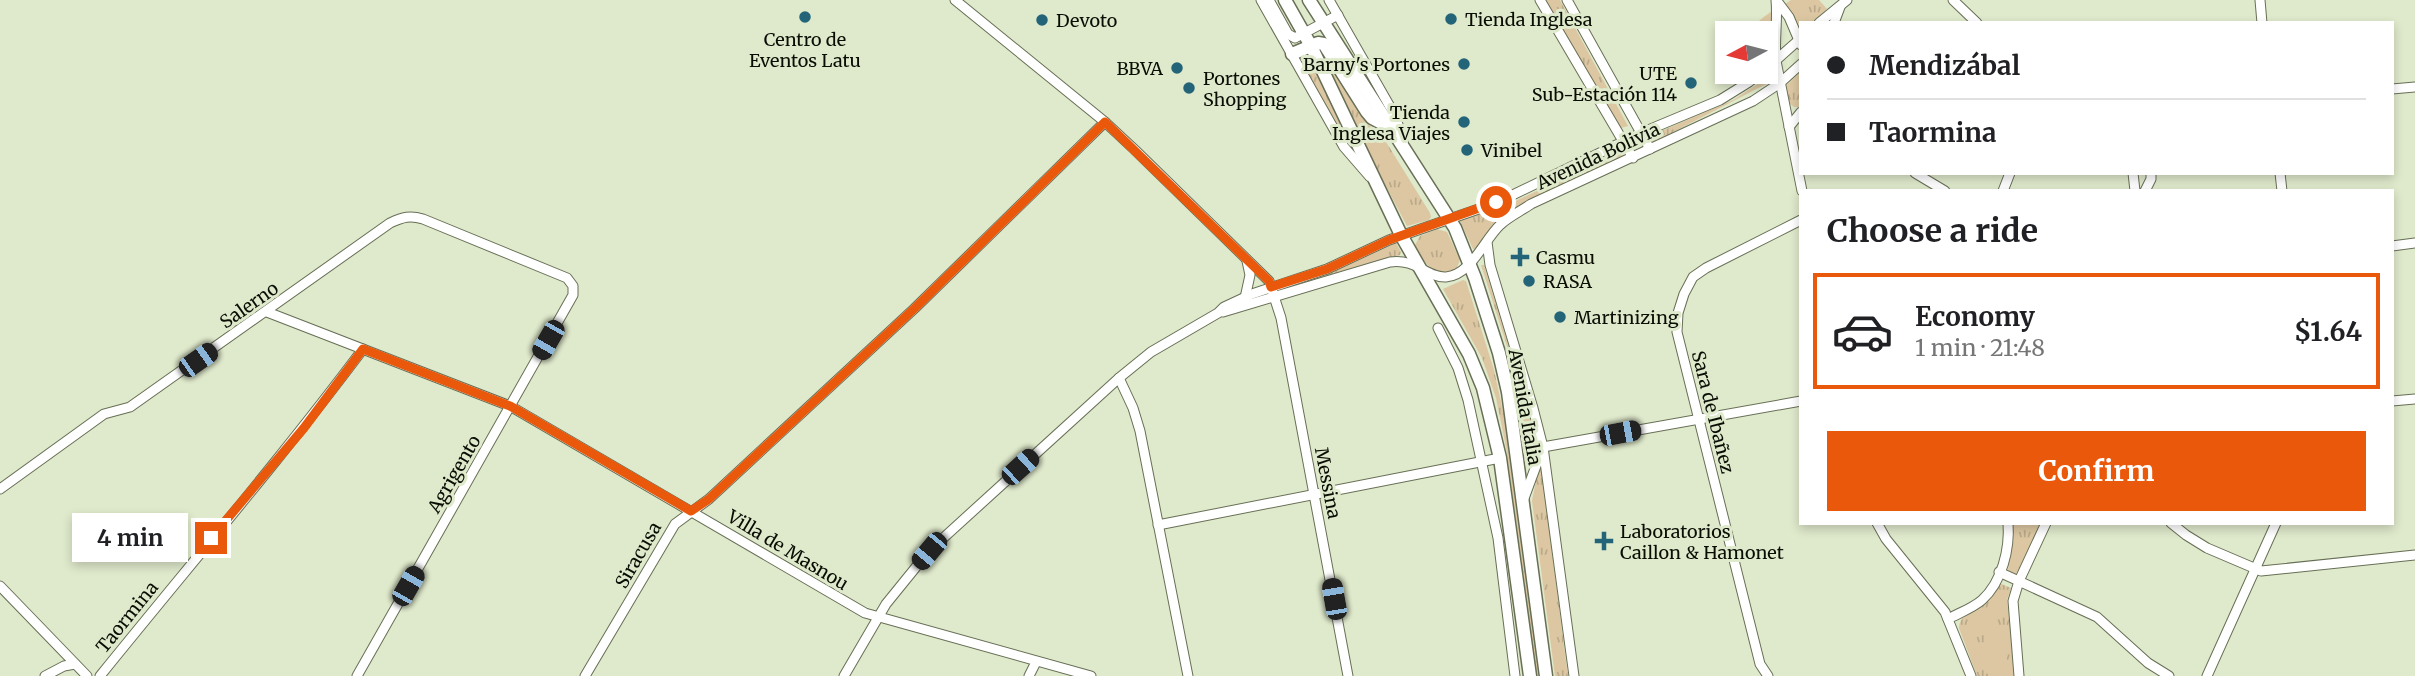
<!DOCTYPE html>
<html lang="en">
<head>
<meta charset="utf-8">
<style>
  :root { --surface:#fff; --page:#f6f6f6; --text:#202124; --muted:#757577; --line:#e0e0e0; --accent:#ea580c }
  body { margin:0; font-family:Merriweather,serif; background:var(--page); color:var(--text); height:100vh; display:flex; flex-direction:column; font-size:26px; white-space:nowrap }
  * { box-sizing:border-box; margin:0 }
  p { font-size:23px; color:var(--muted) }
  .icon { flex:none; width:38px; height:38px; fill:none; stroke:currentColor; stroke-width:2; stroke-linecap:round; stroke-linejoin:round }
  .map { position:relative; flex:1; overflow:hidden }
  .drawer { position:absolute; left:1799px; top:189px; width:595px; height:336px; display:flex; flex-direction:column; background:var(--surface); border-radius:0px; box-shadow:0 4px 10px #0003 }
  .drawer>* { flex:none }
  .hud { position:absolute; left:1799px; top:21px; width:595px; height:154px; border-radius:0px; box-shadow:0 4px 10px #0003; display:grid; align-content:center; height:154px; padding:0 28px; background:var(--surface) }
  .needle { width:46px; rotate:263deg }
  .fabs { position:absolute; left:1715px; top:21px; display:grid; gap:14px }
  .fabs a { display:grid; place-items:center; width:63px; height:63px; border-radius:0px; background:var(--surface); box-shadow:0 4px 10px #0003; font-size:35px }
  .end { position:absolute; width:32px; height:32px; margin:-16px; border:9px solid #ea580c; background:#fff; box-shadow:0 0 0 4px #fff }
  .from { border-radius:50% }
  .bubble { position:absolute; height:49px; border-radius:0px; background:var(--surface); box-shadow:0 4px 10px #0003; font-size:23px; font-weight:700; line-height:49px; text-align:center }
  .car { position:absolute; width:21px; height:42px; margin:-21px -10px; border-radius:9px; box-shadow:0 0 5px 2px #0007; background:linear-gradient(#222 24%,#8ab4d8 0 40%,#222 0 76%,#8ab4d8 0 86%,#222 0) }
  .hud b { display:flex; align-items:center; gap:24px; height:66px; font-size:26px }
  .hud b+b { border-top:2px solid var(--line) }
  .hud i { width:18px; height:18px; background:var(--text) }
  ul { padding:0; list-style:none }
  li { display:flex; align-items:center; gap:21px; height:116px; margin:0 14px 10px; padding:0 14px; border:4px solid transparent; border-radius:0px }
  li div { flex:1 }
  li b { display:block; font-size:26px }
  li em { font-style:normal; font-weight:700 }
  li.current { border-color:var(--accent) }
  li>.icon { width:63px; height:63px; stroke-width:1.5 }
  h2 { padding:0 28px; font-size:32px; line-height:84px }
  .action { display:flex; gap:14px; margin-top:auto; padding:14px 28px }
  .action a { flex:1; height:80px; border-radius:0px; background:var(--accent); color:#fff; font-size:28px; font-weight:700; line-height:80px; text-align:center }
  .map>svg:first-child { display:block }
  .grass { fill:url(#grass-tufts) }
  .green { fill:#dcc7a2 }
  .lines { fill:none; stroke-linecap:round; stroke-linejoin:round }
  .minor-casing { stroke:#676f55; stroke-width:11 }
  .major-casing { stroke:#676f55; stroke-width:15 }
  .minor { stroke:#fff; stroke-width:9 }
  .major { stroke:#fff; stroke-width:12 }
  .route { stroke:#ea580c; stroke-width:9 }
  .poi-dot { fill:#236478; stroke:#dfe9cb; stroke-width:2.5 }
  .labels { text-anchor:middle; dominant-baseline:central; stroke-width:6; stroke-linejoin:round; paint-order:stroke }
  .poi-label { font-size:18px; fill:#0a0d04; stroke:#dfe9cb; text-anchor:start }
  .street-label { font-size:18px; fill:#0a0d04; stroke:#dfe9cb }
</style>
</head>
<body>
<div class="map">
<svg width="2415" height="676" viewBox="0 0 2415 676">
  <defs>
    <pattern id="grass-tufts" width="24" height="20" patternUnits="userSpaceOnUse" patternTransform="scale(1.75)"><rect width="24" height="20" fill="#dcc7a2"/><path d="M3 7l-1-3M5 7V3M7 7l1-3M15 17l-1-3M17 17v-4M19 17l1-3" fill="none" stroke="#bbaa8a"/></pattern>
  </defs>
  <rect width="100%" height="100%" fill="#dfe9cb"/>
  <g class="grass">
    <path d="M 1543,0 L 1560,0 L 1628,126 L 1621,128 Z"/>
    <path d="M 1791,0 L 1819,0 L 1827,9 L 1813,23 L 1801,23 L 1801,27 L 1785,4 Z"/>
    <path d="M 1772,11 L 1774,16 L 1769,60 L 1766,56 L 1766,33 L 1753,33 C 1754,22 1764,17 1772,11 Z"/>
    <path d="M 1320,48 L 1372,129 L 1383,137 L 1430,213 L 1431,217 L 1429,220 L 1407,226 L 1370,156 L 1319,50 Z"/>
    <path d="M 1310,53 L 1349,143 L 1298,59 L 1298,55 Z"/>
    <path d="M 1801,71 L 1801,107 L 1794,107 L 1789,103 L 1786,86 Z"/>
    <path d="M 1773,74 L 1774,80 L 1652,143 L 1649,142 L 1650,136 L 1733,100 Z"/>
    <path d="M 1621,151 L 1624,153 L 1623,157 C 1570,182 1512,203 1476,249 L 1473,249 L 1460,221 L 1507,205 Z"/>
    <path d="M 1437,229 L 1447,232 L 1460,260 L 1456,270 C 1433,277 1424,264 1415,245 L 1420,236 Z"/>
    <path d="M 1393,243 L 1396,243 L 1401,252 L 1400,255 L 1285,288 L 1334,270 Z"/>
    <path d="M 1481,265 L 1484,265 L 1533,425 L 1534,445 L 1528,467 L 1512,362 Z"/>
    <path d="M 1463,280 L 1466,281 L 1494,370 L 1505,420 L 1541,676 L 1537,676 L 1506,447 L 1496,398 L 1482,358 L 1443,289 Z"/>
    <path d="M 1539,466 L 1541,466 L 1568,676 L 1555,676 L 1532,501 Z"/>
    <path d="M 2011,523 L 2040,523 L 2020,569 L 2015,575 L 2008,570 L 2012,543 Z"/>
    <path d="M 1999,583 L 2011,588 L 2007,600 L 2016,676 L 1977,676 L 1959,628 C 1960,612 1977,612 1986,602 C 1992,596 1995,589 1999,583 Z"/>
  </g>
  <path class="green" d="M 2005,634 L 2008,672 L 1987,674 L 1984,636 Z"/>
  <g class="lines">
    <defs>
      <g id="minor">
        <path d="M 955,0 L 1105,122 L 1135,150 L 1269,281 L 1281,318 L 1348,676"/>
        <path d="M 1261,0 L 1344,147 L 1370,177"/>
        <path d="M 1269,0 L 1288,34 L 1295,38 L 1338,15"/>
        <path d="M 1329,0 L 1393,112 L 1404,140"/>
        <path d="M 1540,0 L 1633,158"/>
        <path d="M 1567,0 L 1650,149"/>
        <path d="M 1776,0 C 1778,21 1774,40 1776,61 L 1802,191"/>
        <path d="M 1953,0 L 1977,23"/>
        <path d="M 2260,0 L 2262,23"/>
        <path d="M 1777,1 L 1789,17 L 1801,45"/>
        <path d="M 1819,23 L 1847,0"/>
        <path d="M 1834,23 L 1840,7"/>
        <path d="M 1766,69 L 1801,38"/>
        <path d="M 2392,89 L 2415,87"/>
        <path d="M 1789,127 L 1801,112"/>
        <path d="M 1915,173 L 1945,191"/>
        <path d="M 2133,173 L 2135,191"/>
        <path d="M 2280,173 L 2282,191"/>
        <path d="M 2003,191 L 2010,173"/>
        <path d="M 2145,191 L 2151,179 L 2151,173"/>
        <path d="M 1487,242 L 1490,265 L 1533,408 L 1543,447 L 1574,676"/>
        <path d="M 2392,246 L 2415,243"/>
        <path d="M 1245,298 L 1250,275 L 1247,261"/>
        <path d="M 267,312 L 510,406 L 865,613 L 1091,676"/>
        <path d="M 1223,312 L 1390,262 C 1416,258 1427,278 1446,277 C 1471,275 1484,240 1500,225 C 1508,217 1521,211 1531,204 L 1753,101 L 1780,83 L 1801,64"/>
        <path d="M 1438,328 L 1458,368 L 1468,400 L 1498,538 L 1515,676"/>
        <path d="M 1119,378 L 1133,408 L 1140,431 L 1188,676"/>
        <path d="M 2392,401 L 2415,399"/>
        <path d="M 0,489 L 104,414 L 130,407 L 390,223 C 403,217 410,215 423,219 L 567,278 L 573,286 L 573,295 L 357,676"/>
        <path d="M 1523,501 L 1543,447 L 1801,401"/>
        <path d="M 1877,523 L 1886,539 L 1945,612 L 1971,676"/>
        <path d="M 2171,523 L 2186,535 L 2207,548 L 2261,571 L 2415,555"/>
        <path d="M 1158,525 L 1500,458"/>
        <path d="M 1999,572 L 2097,617 L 2148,663 L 2169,676"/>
        <path d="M 0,586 L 87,676"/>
        <path d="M 1948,619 C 1959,613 1973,608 1982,600 C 2002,582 2010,549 2008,523"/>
        <path d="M 45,676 L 64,666 L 75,664"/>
        <path d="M 100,676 C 188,567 279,461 363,349"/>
        <path d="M 585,676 L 675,524 L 709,499 L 915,308 L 1105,122"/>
        <path d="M 844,676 L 886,604 L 929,551 L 1119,378 L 1151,352 L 1218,313 L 1224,307 L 1252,294 L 1327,269 L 1389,240 L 1496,203 L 1641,133 L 1720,100 L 1749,82 L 1762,72"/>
        <path d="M 1029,676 L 1036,662"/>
        <path d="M 1768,676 L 1760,664 L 1677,332 L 1678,313 L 1684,294 L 1693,277 L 1706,268 L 1801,220"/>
        <path d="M 2019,676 L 2013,601 L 2019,581 L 2046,523"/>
        <path d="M 2207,676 L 2276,523"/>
      </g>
      <g id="major">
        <path d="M 1285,0 L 1311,46 L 1401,235 L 1469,354 L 1483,388 L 1500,458 L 1530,676"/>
        <path d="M 1309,0 L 1455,228 L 1475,278 L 1499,353 L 1508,392 L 1546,676"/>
        <path d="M 1292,54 L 1318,43 L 1324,44 L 1367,112 L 1372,118 L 1387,126"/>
      </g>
    </defs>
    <use href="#minor" class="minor-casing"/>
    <use href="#major" class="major-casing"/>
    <use href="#minor" class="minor"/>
    <use href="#major" class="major"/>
  </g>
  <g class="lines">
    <path class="route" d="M 211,538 L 304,428 L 363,349 L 510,406 L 691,511 L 709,499 L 915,308 L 1105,122 L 1269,281 L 1271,287 L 1327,269 L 1389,240 L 1496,202"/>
  </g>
  <g class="poi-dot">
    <circle cx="805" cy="17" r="7"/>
    <circle cx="1451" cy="19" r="7"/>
    <circle cx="1042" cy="20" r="7"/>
    <circle cx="1464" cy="64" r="7"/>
    <circle cx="1177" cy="68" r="7"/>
    <circle cx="1691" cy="83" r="7"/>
    <circle cx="1189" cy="88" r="7"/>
    <circle cx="1464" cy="122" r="7"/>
    <circle cx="1467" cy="150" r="7"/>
    <path d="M1516.5 246.5h7v7h7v7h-7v7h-7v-7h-7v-7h7z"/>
    <circle cx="1529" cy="281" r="7"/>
    <circle cx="1560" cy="317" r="7"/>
    <path d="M1600.5 530.5h7v7h7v7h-7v7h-7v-7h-7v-7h7z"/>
  </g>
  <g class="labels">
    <g class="poi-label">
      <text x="1465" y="19">Tienda Inglesa</text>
      <text x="1056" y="20">Devoto</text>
      <text x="805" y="39" text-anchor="middle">Centro de<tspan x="805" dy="21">Eventos Latu</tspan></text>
      <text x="1450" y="64" text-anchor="end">Barny's Portones</text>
      <text x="1163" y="68" text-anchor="end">BBVA</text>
      <text x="1677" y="73" text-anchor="end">UTE<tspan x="1677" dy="21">Sub-Estación 114</tspan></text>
      <text x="1203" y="78">Portones<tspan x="1203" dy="21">Shopping</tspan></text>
      <text x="1450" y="112" text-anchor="end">Tienda<tspan x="1450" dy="21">Inglesa Viajes</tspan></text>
      <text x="1481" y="150">Vinibel</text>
      <text x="1536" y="257">Casmu</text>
      <text x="1543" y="281">RASA</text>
      <text x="1574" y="317">Martinizing</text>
      <text x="1620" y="531">Laboratorios<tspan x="1620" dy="21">Caillon &amp; Hamonet</tspan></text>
    </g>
    <g class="street-label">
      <text transform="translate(1598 156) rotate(-25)">Avenida Bolivia</text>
      <text transform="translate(249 305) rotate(-35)">Salerno</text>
      <text transform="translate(1525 407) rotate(80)">Avenida Italia</text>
      <text transform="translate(1713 412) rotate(76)">Sara de Ibañez</text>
      <text transform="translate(454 474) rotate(-60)">Agrigento</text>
      <text transform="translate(1328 483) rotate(79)">Messina</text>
      <text transform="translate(788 550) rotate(31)">Villa de Masnou</text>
      <text transform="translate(638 555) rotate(-60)">Siracusa</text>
      <text transform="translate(127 617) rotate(-51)">Taormina</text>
    </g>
  </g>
</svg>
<div class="fabs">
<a><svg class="needle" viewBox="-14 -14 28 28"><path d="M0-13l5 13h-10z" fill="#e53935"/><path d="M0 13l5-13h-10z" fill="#757577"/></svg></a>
</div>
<i class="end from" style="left:1496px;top:202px"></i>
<i class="end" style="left:211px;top:538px"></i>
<div class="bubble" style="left:72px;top:513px;width:116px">4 min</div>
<i class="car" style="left:548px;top:340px;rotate:210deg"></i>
<i class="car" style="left:198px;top:360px;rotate:55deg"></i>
<i class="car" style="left:1620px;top:433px;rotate:79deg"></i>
<i class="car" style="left:1020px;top:467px;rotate:48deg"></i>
<i class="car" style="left:929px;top:551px;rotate:220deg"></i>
<i class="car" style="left:408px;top:586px;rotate:30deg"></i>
<i class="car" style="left:1334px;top:599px;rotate:350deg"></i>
<div class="hud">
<b><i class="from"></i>Mendizábal</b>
<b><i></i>Taormina</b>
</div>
<section class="drawer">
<h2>Choose a ride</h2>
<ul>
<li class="current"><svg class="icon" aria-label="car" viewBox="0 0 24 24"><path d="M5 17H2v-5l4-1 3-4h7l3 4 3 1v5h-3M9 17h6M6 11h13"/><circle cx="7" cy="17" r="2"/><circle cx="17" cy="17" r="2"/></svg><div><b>Economy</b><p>1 min · 21:48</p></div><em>$1.64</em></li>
</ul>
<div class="action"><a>Confirm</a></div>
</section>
</div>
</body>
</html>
